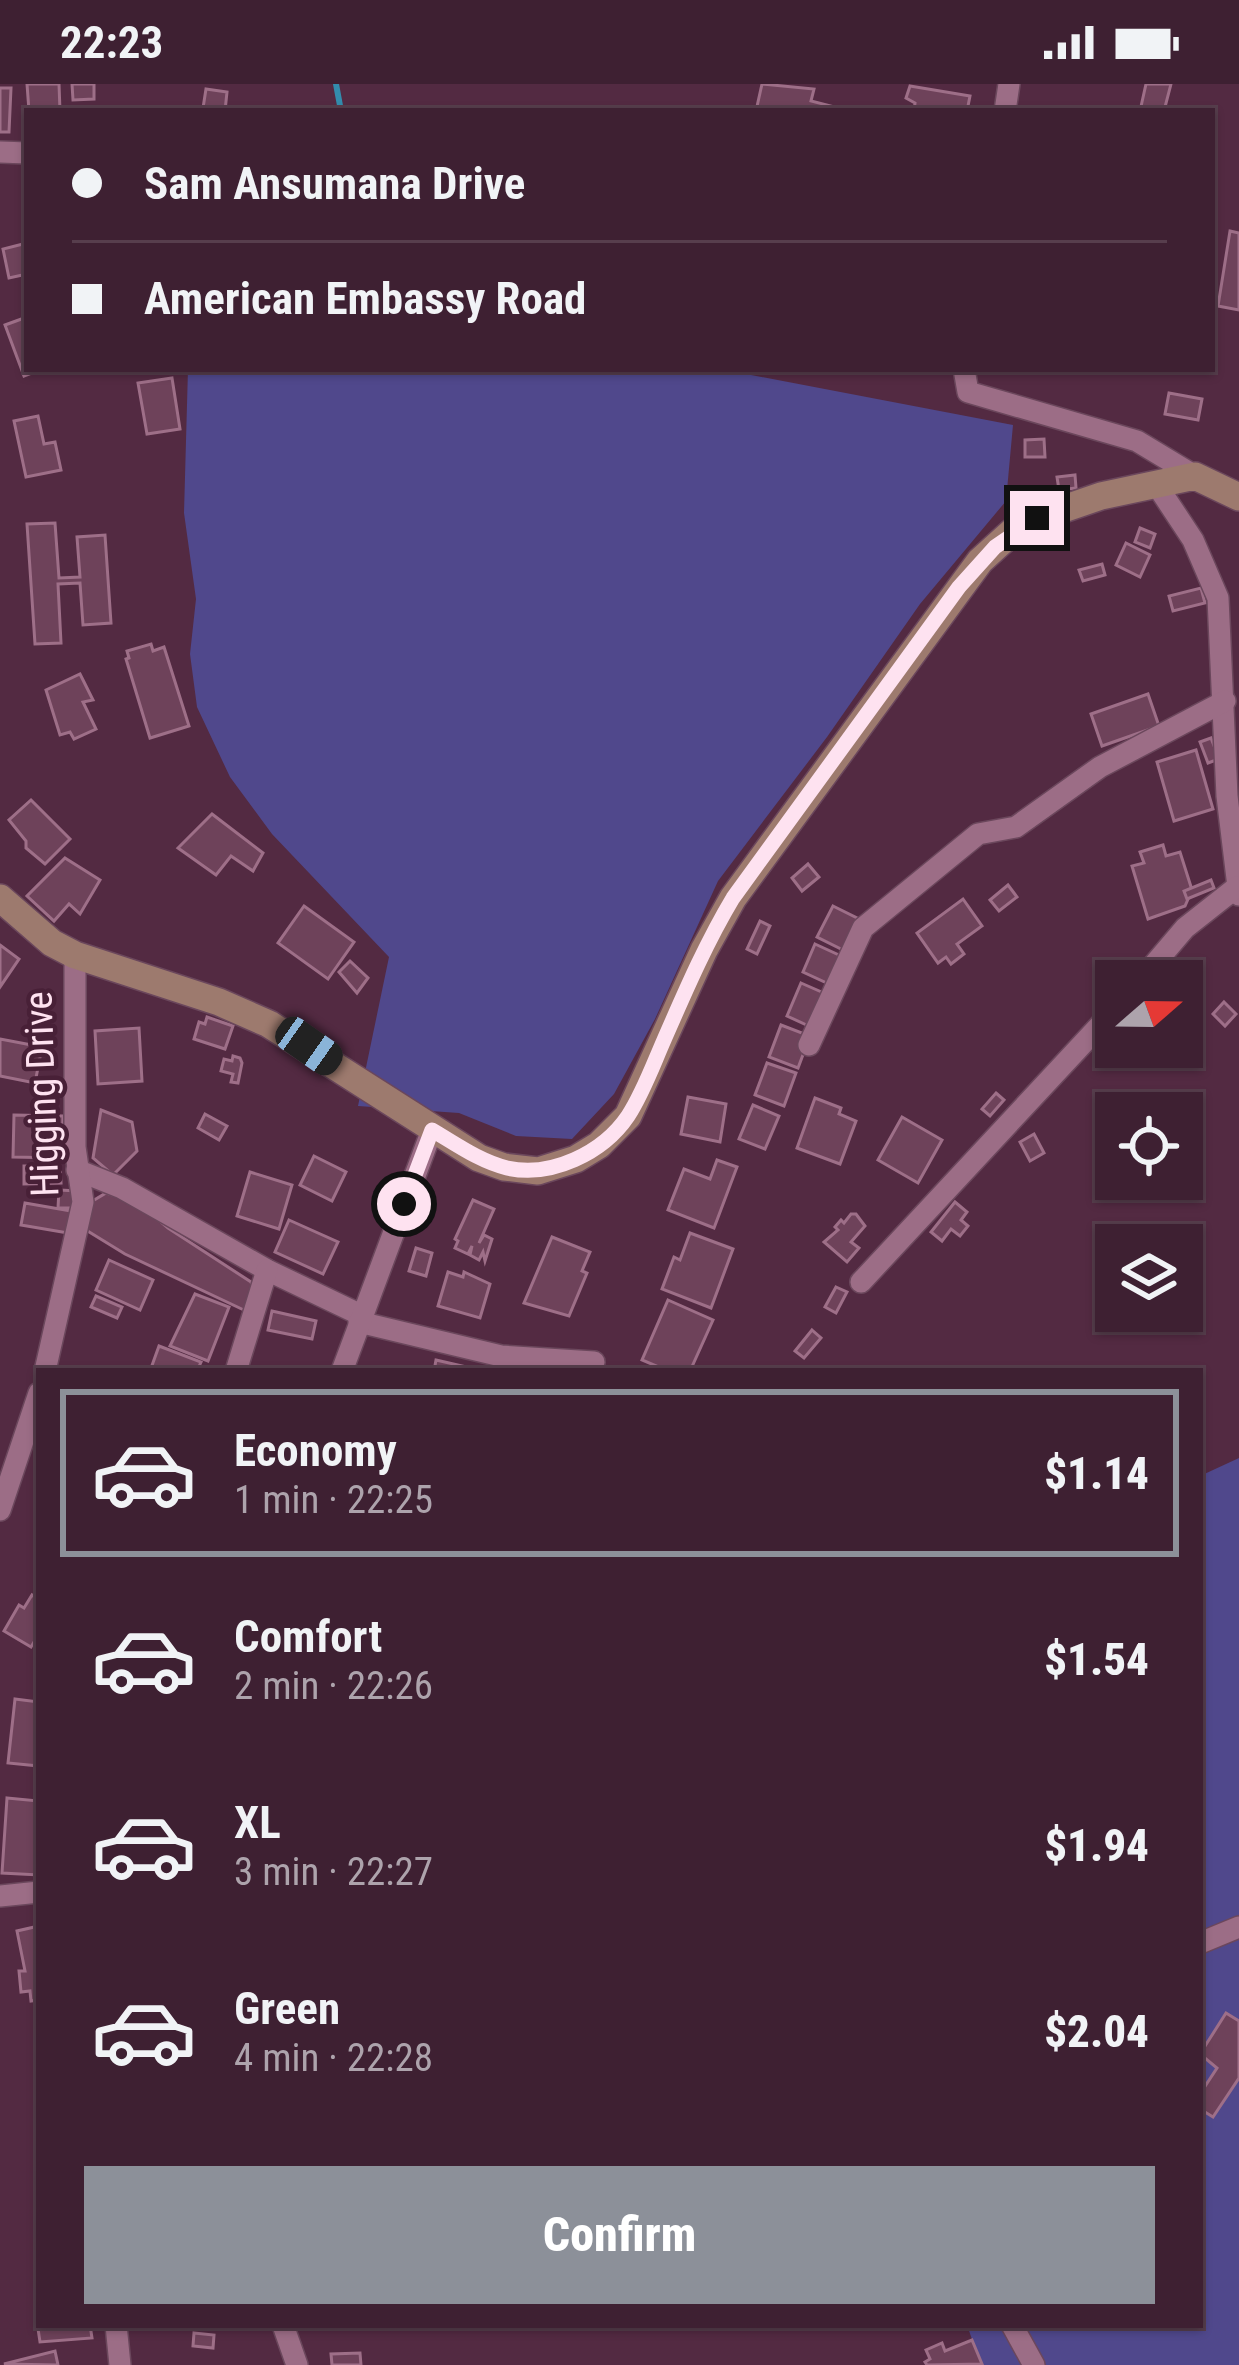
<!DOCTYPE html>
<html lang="en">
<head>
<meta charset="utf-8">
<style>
  :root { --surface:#3e2032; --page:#45283a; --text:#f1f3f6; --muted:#ada3ac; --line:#573e4d; --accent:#8c9099 }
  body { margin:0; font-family:"Roboto Condensed",sans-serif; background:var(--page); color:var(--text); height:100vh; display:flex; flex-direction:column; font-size:45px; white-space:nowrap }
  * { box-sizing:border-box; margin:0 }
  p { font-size:39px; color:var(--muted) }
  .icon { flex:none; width:66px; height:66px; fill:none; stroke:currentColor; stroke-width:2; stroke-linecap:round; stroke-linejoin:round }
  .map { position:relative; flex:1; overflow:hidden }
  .drawer { position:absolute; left:36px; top:1284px; width:1167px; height:960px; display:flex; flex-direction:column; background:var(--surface); border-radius:0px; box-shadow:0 3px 9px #0004,0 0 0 3px var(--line) }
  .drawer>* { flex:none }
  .top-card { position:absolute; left:24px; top:24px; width:1191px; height:264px; border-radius:0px; box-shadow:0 3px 9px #0004,0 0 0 3px var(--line); display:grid; align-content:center; height:264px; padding:0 48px; background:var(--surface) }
  .needle { width:78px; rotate:70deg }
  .buttons { position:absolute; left:1095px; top:876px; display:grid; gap:24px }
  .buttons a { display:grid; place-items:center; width:108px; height:108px; border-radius:0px; background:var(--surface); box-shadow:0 3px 9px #0004,0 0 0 3px var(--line); font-size:60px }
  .end { position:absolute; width:54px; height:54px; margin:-27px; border:15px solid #fee2f0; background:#111; box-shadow:0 0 0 6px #111 }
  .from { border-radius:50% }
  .car { position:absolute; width:36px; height:72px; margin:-36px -18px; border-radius:15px; box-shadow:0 0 9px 3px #0007; background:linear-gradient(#222 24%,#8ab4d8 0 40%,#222 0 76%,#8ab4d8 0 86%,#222 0) }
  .top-card b { display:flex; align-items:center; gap:42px; height:114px; font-size:45px }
  .top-card b+b { border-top:3px solid var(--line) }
  .top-card i { width:30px; height:30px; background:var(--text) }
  ul { padding:21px 0 0; list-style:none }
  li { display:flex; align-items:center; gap:36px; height:168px; margin:0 24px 18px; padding:0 24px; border:6px solid transparent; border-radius:0px }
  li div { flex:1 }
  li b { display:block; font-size:45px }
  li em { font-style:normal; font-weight:800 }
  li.active { border-color:var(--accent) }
  li>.icon { width:108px; height:108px; stroke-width:1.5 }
  .primary-button { display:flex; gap:24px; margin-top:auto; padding:24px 48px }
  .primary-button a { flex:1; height:138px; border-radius:0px; background:var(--accent); color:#fff; font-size:48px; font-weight:800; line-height:138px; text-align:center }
  .status { display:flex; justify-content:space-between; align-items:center; height:84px; padding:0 60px; background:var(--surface); direction:ltr }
  .status svg { height:33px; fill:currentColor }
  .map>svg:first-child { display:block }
  .green { fill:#50488c }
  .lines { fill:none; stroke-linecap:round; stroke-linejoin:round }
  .stream { stroke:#338cad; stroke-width:6 }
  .building { fill:#6e425a; stroke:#9e6f88; stroke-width:3 }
  .street-casing { stroke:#6b475c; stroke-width:24 }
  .secondary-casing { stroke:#6b475c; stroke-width:30 }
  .street { stroke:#9c6d86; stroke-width:21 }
  .secondary { stroke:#9d7a6e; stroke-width:27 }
  .route { stroke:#fee2f0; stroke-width:15 }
  .labels { text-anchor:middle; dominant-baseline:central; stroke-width:9; stroke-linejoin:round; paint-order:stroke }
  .street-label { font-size:39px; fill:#fee2f0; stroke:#482037 }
</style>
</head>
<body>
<div class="status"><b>22:23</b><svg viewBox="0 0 49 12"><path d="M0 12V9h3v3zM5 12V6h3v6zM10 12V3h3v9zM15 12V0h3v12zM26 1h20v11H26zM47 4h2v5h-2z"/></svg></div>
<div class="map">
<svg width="1239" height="2281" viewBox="0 0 1239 2281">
  <rect width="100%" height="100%" fill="#532a42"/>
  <g class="green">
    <path d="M 188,285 L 720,285 L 1013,341 L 1006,417 L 920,520 L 827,653 L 718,797 L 655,935 L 614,1010 L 572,1055 L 516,1052 L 459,1029 L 358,1022 L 389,873 L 272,750 L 230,693 L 197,623 L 190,570 L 196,515 L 184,429 Z"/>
    <path d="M 1239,1374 L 1239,2281 L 981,2281 L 967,2241 L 1200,2241 L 1200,1392 Z"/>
  </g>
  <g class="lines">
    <path class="stream" d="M 336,0 L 341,27"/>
  </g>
  <g class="building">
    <path d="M 27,0 L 59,0 L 60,27 L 29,27 Z"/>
    <path d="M 72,0 L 94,0 L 94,15 L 73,16 Z"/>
    <path d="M 762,0 L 814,5 L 811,17 L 831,22 L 830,27 L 756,27 Z"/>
    <path d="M 1146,0 L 1171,0 L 1164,27 L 1140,27 Z"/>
    <path d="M 910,2 L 970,12 L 967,27 L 914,27 L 915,19 L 906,14 Z"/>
    <path d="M 0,4 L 11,4 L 9,48 L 0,48 Z"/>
    <path d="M 206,5 L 227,8 L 225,27 L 203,24 Z"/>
    <path d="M 1230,147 L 1239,149 L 1239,226 L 1218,222 Z"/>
    <path d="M 27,159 L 27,190 L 9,194 L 3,165 Z"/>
    <path d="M 27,233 L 27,285 L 42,285 L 24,292 L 5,241 Z"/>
    <path d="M 172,294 L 180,345 L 147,350 L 138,299 Z"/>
    <path d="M 1169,309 L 1202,315 L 1198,336 L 1165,330 Z"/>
    <path d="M 38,332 L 44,360 L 55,358 L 61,386 L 26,393 L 14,337 Z"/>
    <path d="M 1044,355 L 1045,373 L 1025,373 L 1025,356 Z"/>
    <path d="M 1075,391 L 1076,404 L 1059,406 L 1057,393 Z"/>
    <path d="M 55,439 L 59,494 L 80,493 L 77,453 L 105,451 L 111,539 L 83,541 L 80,499 L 58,500 L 61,559 L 35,560 L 27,440 Z"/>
    <path d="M 1140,444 L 1155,450 L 1150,464 L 1135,458 Z"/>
    <path d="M 1126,459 L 1150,471 L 1140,493 L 1116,481 Z"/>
    <path d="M 1102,480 L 1105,491 L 1083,497 L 1079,486 Z"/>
    <path d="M 1201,504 L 1205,519 L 1173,527 L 1169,512 Z"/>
    <path d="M 151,560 L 153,567 L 164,563 L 189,642 L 150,654 L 126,575 L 129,574 L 127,567 Z"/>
    <path d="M 80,590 L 93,616 L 83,618 L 96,645 L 74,655 L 70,648 L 60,651 L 46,606 Z"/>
    <path d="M 1148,610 L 1159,642 L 1102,662 L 1091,630 Z"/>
    <path d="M 1211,654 L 1219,675 L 1208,679 L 1200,658 Z"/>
    <path d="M 1196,666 L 1213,725 L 1174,737 L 1157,678 Z"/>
    <path d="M 31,716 L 70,755 L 45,780 L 26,764 L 26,757 L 9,736 Z"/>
    <path d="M 212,730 L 263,769 L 253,787 L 231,772 L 216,791 L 178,764 Z"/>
    <path d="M 1163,761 L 1166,772 L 1180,768 L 1192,806 L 1185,822 L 1148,835 L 1132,782 L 1144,779 L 1140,768 Z"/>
    <path d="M 65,774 L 100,796 L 80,830 L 69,820 L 54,837 L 27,812 Z"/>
    <path d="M 808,780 L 819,793 L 802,807 L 792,794 Z"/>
    <path d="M 1211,796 L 1214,804 L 1187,815 L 1184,807 Z"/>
    <path d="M 1008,801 L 1017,813 L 999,827 L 990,816 Z"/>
    <path d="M 963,815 L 982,842 L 957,860 L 964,870 L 951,880 L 946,873 L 938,879 L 917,849 Z"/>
    <path d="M 304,822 L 354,858 L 328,895 L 278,859 Z"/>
    <path d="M 833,822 L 859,835 L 843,866 L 817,853 Z"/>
    <path d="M 760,837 L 770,842 L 757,870 L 747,865 Z"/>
    <path d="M 815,860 L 841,872 L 829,900 L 803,888 Z"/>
    <path d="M 0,861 L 19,875 L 0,903 Z"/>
    <path d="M 350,877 L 368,894 L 357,909 L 339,888 Z"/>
    <path d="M 801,899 L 826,910 L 811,943 L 787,932 Z"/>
    <path d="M 1224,918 L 1236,930 L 1225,942 L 1213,930 Z"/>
    <path d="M 207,933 L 233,942 L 225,965 L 194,955 L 199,938 L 205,940 Z"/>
    <path d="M 781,941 L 810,952 L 798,984 L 769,973 Z"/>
    <path d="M 139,944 L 142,997 L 98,1000 L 95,947 Z"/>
    <path d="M 0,955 L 42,963 L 35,999 L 0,992 Z"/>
    <path d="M 233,972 L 240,974 L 242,979 L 238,999 L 231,998 L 233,990 L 221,987 L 224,975 L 232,977 Z"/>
    <path d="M 767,979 L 796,989 L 784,1022 L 755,1011 Z"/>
    <path d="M 996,1009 L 1004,1016 L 990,1032 L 982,1025 Z"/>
    <path d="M 688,1013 L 726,1020 L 720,1058 L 681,1050 Z"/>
    <path d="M 815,1014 L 841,1024 L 839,1030 L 856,1037 L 840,1080 L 797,1064 Z"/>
    <path d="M 753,1021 L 779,1032 L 765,1065 L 739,1055 Z"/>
    <path d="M 101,1026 L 132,1038 L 137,1067 L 113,1091 L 93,1074 Z"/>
    <path d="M 205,1030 L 227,1042 L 219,1056 L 198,1044 Z"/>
    <path d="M 14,1031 L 63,1032 L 62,1074 L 13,1073 Z"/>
    <path d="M 902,1033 L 942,1056 L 918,1099 L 878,1076 Z"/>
    <path d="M 1034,1050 L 1044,1069 L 1030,1077 L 1020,1058 Z"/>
    <path d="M 314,1072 L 346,1088 L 332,1117 L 300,1101 Z"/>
    <path d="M 717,1076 L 737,1083 L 714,1144 L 668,1126 L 684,1085 L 710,1095 Z"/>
    <path d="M 24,1082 L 60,1082 L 61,1099 L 24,1100 Z"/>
    <path d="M 250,1088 L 292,1101 L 279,1145 L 237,1132 Z"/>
    <path d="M 59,1106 L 78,1107 L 78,1124 L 58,1124 Z"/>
    <path d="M 106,1109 L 139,1119 L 168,1144 L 251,1198 L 253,1206 L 246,1227 L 125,1170 L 86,1146 L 91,1118 Z"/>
    <path d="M 473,1116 L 494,1125 L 479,1159 L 484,1151 L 492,1155 L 485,1177 L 483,1168 L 479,1176 L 470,1171 L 472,1162 L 468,1170 L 455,1164 L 458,1157 L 455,1155 Z"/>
    <path d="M 955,1118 L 967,1128 L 961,1136 L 968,1142 L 960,1152 L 951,1145 L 942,1157 L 931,1148 Z"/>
    <path d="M 25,1119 L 71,1127 L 68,1149 L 21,1141 Z"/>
    <path d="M 851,1130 L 856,1130 L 865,1142 L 851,1158 L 859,1164 L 847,1178 L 824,1158 L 838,1146 L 835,1143 L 841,1136 L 844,1139 Z"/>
    <path d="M 289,1136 L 338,1158 L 323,1190 L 275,1168 Z"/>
    <path d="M 1184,1148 L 1196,1162 L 1182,1174 L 1182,1161 L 1169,1161 Z"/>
    <path d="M 690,1149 L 733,1165 L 711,1224 L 662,1205 L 674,1173 L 680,1176 Z"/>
    <path d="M 552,1153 L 590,1168 L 582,1187 L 587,1189 L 569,1232 L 524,1219 Z"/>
    <path d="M 416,1164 L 432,1169 L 426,1192 L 409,1187 Z"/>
    <path d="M 109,1176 L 153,1196 L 140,1226 L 96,1206 Z"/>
    <path d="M 448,1188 L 463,1193 L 464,1188 L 490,1200 L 480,1234 L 438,1222 Z"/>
    <path d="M 836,1203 L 847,1208 L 836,1229 L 825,1223 Z"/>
    <path d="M 195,1210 L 229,1223 L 208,1277 L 170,1262 Z"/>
    <path d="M 96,1212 L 122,1223 L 117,1234 L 91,1223 Z"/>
    <path d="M 668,1216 L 713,1236 L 690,1287 L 668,1287 L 642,1276 Z"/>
    <path d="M 272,1227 L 316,1237 L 312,1255 L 268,1246 Z"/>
    <path d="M 812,1246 L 821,1254 L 804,1274 L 795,1267 Z"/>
    <path d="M 159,1262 L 201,1278 L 197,1287 L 150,1287 Z"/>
    <path d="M 436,1276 L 480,1286 L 479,1287 L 434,1287 Z"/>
    <path d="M 32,1511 L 39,1516 L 39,1561 L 34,1558 L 31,1563 L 4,1547 L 19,1521 L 24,1524 Z"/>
    <path d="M 15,1615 L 39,1618 L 39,1682 L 8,1679 Z"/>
    <path d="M 7,1714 L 39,1717 L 39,1791 L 2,1789 Z"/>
    <path d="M 39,1842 L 39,1916 L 31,1917 L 30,1907 L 21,1908 L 19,1887 L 25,1887 L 17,1847 Z"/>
    <path d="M 1226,1929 L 1239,1937 L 1239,1994 L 1213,2033 L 1200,2025 L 1200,2010 L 1217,1984 L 1200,1970 Z"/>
    <path d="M 37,2238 L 39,2241 L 90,2241 L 92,2254 L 40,2258 Z"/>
    <path d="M 194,2249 L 214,2251 L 213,2264 L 193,2262 Z"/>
    <path d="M 972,2256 L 982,2280 L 927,2281 L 925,2278 L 930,2275 L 926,2266 L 942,2259 L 945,2267 Z"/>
    <path d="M 55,2267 L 58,2281 L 4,2280 Z"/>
    <path d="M 360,2269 L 361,2281 L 332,2281 L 331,2270 Z"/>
  </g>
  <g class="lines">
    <defs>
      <g id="street">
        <path d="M 1005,27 L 1009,0"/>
        <path d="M 0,68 L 27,69"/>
        <path d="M 964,285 L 968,308 L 1137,357 L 1195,392"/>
        <path d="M 1156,400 L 1193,456 L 1218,514 L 1227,712 L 1239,811"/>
        <path d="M 1140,897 L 1185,844 L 1237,803"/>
        <path d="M 809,961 L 863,844 L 978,750 L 1016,743 L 1100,683 L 1225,617"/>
        <path d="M 77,1086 L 122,1104 L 267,1186 L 361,1231"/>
        <path d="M 861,1198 L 1116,924"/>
        <path d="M 359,1238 L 501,1272 L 594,1278"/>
        <path d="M 45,1287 L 83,1118 L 75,1063 L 75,871"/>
        <path d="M 236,1287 L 267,1186"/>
        <path d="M 342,1287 L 432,1046"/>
        <path d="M 0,1426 L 39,1309"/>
        <path d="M 0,1812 L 39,1808"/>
        <path d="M 1200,1859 L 1239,1843"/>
        <path d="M 116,2241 L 120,2281"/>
        <path d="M 283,2241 L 297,2281"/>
        <path d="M 1012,2241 L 1034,2281"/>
      </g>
      <path id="secondary" d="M 0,814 L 52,859 L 75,871 L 219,918 L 269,940 L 479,1074 L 504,1083 L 538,1087 L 576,1075 L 599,1061 L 628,1032 L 704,866 L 733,814 L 980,477 L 1012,448 L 1037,434 L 1101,412 L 1195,392 L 1239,413"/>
    </defs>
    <use href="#street" class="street-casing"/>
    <use href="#secondary" class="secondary-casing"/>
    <use href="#street" class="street"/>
    <use href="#secondary" class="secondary"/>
  </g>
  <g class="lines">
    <path class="route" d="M 404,1120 L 432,1046 C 456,1060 479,1077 507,1084 C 551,1094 603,1069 628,1032 C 643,1009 653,981 664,956 C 685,908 706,859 733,814 L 959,503 L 995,463 L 1037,434"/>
  </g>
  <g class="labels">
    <g class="street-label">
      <text transform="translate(42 1010) rotate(-92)">Higging Drive</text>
    </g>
  </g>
</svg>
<div class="buttons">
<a><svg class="needle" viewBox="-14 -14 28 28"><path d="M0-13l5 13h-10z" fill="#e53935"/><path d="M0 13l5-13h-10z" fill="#ada3ac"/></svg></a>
<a><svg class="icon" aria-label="locate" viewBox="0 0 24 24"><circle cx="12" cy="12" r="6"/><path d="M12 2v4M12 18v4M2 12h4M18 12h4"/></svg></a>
<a><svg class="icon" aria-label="layers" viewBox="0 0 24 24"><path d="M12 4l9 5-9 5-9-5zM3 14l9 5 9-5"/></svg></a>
</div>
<i class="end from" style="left:404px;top:1120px"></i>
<i class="end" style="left:1037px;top:434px"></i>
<i class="car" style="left:309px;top:962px;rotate:125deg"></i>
<div class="top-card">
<b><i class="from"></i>Sam Ansumana Drive</b>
<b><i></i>American Embassy Road</b>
</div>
<section class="drawer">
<ul>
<li class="active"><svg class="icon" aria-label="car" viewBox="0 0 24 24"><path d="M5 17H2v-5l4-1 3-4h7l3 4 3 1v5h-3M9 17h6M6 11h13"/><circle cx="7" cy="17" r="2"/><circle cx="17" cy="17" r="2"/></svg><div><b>Economy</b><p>1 min · 22:25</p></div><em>$1.14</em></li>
<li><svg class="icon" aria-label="car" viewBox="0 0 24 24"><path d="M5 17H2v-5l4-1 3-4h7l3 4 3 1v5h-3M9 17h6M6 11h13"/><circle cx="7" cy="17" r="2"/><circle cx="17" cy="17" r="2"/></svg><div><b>Comfort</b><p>2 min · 22:26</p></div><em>$1.54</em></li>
<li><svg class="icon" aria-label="car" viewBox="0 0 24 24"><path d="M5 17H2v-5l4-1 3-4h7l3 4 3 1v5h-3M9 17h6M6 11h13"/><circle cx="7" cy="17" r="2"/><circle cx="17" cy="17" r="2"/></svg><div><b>XL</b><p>3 min · 22:27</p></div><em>$1.94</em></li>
<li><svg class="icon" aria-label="car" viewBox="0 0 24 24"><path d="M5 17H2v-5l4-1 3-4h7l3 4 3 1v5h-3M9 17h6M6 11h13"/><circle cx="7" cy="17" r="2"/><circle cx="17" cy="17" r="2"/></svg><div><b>Green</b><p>4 min · 22:28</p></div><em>$2.04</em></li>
</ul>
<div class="primary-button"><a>Confirm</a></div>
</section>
</div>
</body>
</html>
